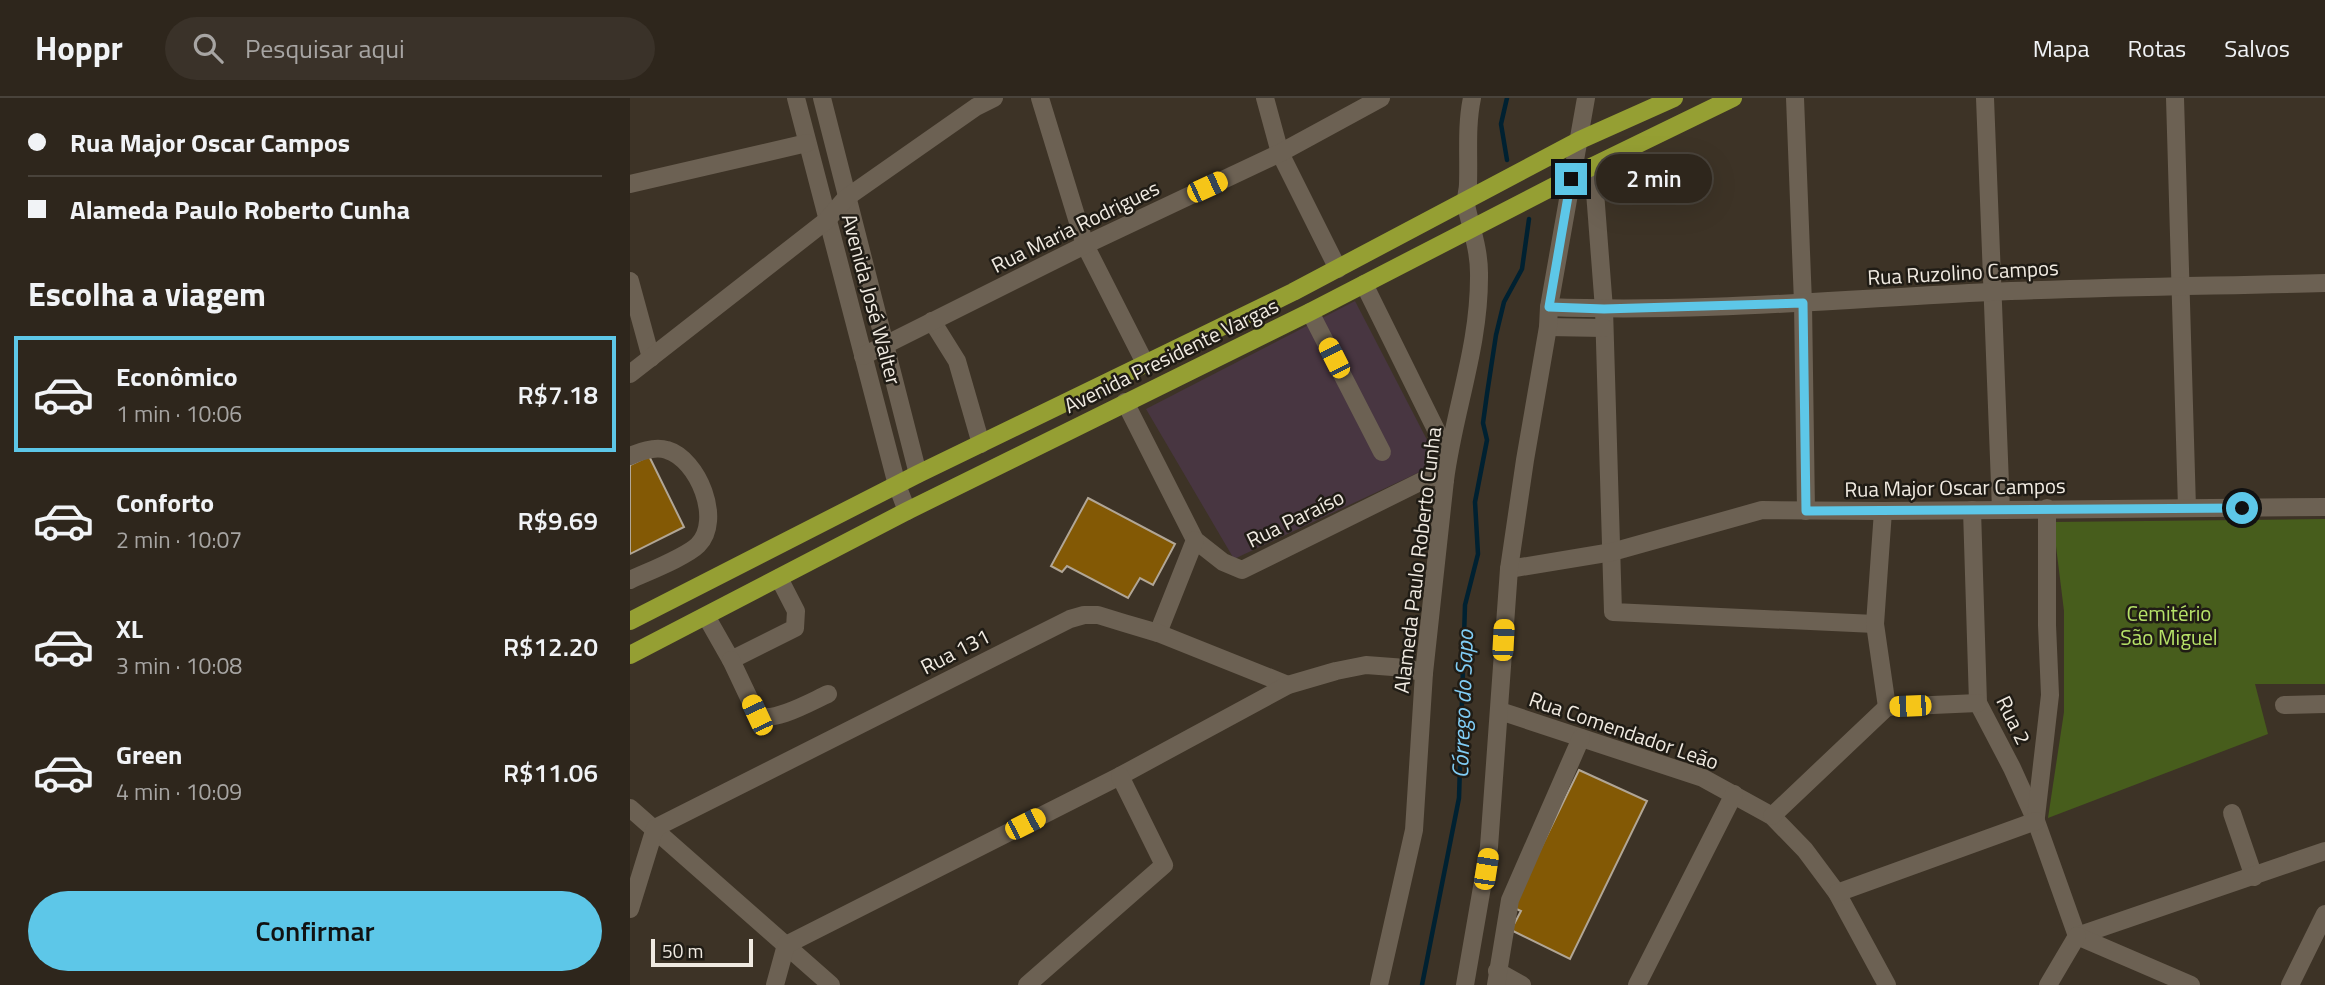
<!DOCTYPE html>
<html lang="pt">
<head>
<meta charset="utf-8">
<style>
  :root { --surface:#2e261c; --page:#3a3229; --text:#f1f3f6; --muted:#a7a5a3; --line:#49433b; --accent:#5dc7e8 }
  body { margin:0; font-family:"Titillium Web",sans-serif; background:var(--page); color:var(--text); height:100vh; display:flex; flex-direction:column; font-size:26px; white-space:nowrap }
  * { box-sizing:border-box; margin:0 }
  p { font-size:23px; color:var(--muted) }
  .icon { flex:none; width:38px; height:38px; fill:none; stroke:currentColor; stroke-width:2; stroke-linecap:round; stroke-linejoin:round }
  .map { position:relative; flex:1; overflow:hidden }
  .side { display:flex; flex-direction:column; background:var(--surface); width:630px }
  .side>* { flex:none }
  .banner { display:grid; align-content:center; height:154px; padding:0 28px; background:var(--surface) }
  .scale { position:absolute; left:21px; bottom:18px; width:102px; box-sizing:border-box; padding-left:7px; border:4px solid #f0eae1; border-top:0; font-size:19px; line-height:24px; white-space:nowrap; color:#f0eae1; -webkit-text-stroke:5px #201c15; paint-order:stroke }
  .end { position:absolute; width:32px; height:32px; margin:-16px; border:9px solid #5dc7e8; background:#111; box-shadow:0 0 0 4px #111 }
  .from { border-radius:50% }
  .bubble { position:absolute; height:49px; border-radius:24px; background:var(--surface); box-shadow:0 7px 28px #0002,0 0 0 2px var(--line); font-size:23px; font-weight:600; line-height:49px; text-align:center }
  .car { position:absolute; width:21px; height:42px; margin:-21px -10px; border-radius:9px; box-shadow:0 0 5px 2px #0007; background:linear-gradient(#f5c518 24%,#345 0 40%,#f5c518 0 76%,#345 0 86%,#f5c518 0) }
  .banner b { display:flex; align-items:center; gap:24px; height:66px; font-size:26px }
  .banner b+b { border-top:2px solid var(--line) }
  .banner i { width:18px; height:18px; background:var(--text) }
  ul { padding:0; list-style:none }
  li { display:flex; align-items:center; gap:21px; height:116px; margin:0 14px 10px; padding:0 14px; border:4px solid transparent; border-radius:0px }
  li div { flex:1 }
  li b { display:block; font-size:26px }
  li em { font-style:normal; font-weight:600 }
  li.current { border-color:var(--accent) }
  li>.icon { width:63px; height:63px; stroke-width:1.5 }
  h2 { padding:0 28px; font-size:32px; line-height:84px }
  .action { display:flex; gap:14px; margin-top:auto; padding:14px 28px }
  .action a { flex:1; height:80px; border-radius:42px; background:var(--accent); color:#111; font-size:28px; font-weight:600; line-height:80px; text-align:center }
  header { display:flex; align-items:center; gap:42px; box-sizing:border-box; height:98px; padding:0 35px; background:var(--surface); border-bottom:2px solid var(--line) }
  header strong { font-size:33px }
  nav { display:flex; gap:38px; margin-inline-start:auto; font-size:24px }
  .search { width:490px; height:63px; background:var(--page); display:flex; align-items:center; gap:18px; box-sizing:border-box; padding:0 24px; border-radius:38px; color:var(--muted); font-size:26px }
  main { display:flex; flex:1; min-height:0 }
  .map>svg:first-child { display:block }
  .commercial { fill:#483641 }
  .green { fill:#475d1c }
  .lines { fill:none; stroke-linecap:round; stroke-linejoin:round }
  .stream { stroke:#002131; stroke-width:4.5 }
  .building { fill:#835905; stroke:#b1a696; stroke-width:2 }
  .minor { stroke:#6c6153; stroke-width:18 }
  .major { stroke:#959f33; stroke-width:18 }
  .route { stroke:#5dc7e8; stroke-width:9 }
  .labels { text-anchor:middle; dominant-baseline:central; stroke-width:5; stroke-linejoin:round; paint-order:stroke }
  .street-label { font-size:21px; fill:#f0eae1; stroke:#201c15 }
  .park-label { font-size:21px; fill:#b6e268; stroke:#201c15 }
  .water-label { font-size:23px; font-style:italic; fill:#80cdf5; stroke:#201c15 }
</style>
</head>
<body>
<header>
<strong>Hoppr</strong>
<div class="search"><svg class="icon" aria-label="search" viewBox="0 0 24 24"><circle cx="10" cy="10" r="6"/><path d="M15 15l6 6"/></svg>Pesquisar aqui</div>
<nav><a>Mapa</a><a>Rotas</a><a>Salvos</a></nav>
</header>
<main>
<section class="side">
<div class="banner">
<b><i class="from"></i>Rua Major Oscar Campos</b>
<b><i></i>Alameda Paulo Roberto Cunha</b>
</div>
<h2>Escolha a viagem</h2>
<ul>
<li class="current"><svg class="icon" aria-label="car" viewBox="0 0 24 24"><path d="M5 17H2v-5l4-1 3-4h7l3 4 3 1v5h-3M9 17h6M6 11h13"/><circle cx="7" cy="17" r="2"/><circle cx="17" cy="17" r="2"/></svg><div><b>Econômico</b><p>1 min · 10:06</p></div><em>R$7.18</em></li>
<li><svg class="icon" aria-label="car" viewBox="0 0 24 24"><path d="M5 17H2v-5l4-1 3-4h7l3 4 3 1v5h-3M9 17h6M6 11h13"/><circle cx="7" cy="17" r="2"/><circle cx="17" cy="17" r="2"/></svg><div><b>Conforto</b><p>2 min · 10:07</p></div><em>R$9.69</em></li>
<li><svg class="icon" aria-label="car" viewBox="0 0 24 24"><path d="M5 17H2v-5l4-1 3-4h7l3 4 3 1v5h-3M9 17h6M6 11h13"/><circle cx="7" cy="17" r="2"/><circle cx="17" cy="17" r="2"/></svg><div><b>XL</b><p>3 min · 10:08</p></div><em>R$12.20</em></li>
<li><svg class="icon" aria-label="car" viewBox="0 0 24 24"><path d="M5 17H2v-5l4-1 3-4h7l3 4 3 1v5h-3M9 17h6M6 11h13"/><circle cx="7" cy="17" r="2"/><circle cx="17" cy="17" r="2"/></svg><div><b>Green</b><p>4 min · 10:09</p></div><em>R$11.06</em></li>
</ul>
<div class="action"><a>Confirmar</a></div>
</section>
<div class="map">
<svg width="1695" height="887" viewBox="0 0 1695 887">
  <rect width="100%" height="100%" fill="#3d3326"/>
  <path class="commercial" d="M 725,203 L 809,365 L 604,461 L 516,311 Z"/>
  <path class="green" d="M 1695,421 L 1695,586 L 1625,586 L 1638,636 L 1418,720 L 1434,614 L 1434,513 L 1423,424 Z"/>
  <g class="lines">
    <g class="stream">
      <path d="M 877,62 L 871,26 L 877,0"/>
      <path d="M 792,887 L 829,700 L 835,507 L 848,456 L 845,404 L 857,342 L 853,325 L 857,296 L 866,237 L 874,204 L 892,171 L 899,121"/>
    </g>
  </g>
  <g class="building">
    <path d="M 19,358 L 54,429 L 0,456 L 0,367 Z"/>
    <path d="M 458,400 L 545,446 L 523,487 L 510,480 L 498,500 L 437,468 L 432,474 L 421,468 Z"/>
    <path d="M 949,672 L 1017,703 L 940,861 L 881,832 L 891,813 L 882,809 Z"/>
  </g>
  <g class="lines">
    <g class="minor">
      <path d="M 166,0 L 267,387 L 277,413"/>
      <path d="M 192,0 L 288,376"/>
      <path d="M 410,0 L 455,147 L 516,267"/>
      <path d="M 635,0 L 650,55 L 708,171"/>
      <path d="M 1165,0 L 1173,205 L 1176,413"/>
      <path d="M 1355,0 L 1371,412"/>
      <path d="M 1545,0 L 1557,410"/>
      <path d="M 963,68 L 974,211 L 983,514 L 1245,526"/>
      <path d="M 0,86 L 177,45"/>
      <path d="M 0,183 L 21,260"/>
      <path d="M 734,186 L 818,356"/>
      <path d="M 919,209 C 1066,215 1214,201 1360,194 C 1472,189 1583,188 1695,185"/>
      <path d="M 680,214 L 752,354"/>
      <path d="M 302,223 L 327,263 L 351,346"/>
      <path d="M 918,229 L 974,230"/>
      <path d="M 233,258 L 455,147 L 650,55 L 751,0"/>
      <path d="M 0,276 L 197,122 L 216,100 L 346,9 L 364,0"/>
      <path d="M 495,304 L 565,442 L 593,464 L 612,472 L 802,378 L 815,382"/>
      <path d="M 0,358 C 11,353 25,348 37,352 C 68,361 93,422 68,447 C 56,459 17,474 0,482"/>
      <path d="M 1342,412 L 1348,605 L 1382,670 L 1406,723 L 1447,838"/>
      <path d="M 1253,413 L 1245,526 L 1257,609"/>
      <path d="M 879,471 L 982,454 L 1132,412 L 1253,413 L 1695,409"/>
      <path d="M 76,518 L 101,562 L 165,530 L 166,513 L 149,480"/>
      <path d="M 528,535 L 565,442"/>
      <path d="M 101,562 L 127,617 C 143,626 182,603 198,596"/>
      <path d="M 1654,607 L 1695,606"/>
      <path d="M 870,613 L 1073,680 L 1142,718 L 1175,752 L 1207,795 L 1257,887"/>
      <path d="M 0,710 L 201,887"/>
      <path d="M 1602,715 L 1624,779"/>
      <path d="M 1142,718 L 1257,609 L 1348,605"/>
      <path d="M 1406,719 L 1420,597 L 1417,527 L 1417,410"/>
      <path d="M 1207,795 L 1406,723"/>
      <path d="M 0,811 L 25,730 L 440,521 L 454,517 L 468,517 L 494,525 L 528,535 L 658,587"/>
      <path d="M 1447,838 L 1695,753"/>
      <path d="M 1447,838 L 1561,887"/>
      <path d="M 867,873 L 892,887"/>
      <path d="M 145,887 L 156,847 L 490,678 L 658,587 L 706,573 L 736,567 L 776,570 L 794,575"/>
      <path d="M 397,887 L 534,767 L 490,678"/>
      <path d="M 749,887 L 784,732 L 794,575 L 815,382 C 824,312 850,248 849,175 C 849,151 841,130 836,107 C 835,100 838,93 838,86 C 839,57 836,28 842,0"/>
      <path d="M 835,887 L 859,749 L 879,471 L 895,362 L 918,229 L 919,209 L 956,0"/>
      <path d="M 866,887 L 880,802 L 951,640"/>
      <path d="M 1007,887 L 1104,696"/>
      <path d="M 1418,887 L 1447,838"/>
      <path d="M 1660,887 L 1695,816"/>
    </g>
    <g class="major">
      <path d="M 0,523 L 288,376 L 663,194 L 950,42 L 1044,0"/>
      <path d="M 0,557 L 277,413 L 680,214 L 963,68 L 1103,0"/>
    </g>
  </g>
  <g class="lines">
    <path class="route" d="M 941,81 L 919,209 L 974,211 L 1173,205 L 1176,413 L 1612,410"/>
  </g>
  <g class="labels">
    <g class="street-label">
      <text transform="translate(445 128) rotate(-26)">Rua Maria Rodrigues</text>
      <text transform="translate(1333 174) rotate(-3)">Rua Ruzolino Campos</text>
      <text transform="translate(242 201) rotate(75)">Avenida José Walter</text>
      <text transform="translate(541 257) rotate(-26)">Avenida Presidente Vargas</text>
      <text transform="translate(1325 389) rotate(-1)">Rua Major Oscar Campos</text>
      <text transform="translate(665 420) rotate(-26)">Rua Paraíso</text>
      <text transform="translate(787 462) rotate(-83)">Alameda Paulo Roberto Cunha</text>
      <text transform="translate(325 553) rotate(-27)">Rua 131</text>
      <text transform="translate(1384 622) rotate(64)">Rua 2</text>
      <text transform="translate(994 632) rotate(19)">Rua Comendador Leão</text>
    </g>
    <g class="park-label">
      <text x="1539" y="515">Cemitério<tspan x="1539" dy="24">São Miguel</tspan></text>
    </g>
    <g class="water-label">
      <text transform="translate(832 606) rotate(-88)">Córrego do Sapo</text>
    </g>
  </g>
</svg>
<div class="scale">50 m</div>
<i class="end from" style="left:1612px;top:410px"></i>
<i class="end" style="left:941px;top:81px"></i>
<div class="bubble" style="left:966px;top:56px;width:116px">2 min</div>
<i class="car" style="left:577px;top:89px;rotate:65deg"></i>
<i class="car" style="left:704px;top:260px;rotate:333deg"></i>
<i class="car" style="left:873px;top:542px;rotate:3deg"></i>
<i class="car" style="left:1280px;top:608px;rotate:268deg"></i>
<i class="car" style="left:127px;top:617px;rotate:335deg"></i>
<i class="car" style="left:395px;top:726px;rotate:63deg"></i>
<i class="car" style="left:856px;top:771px;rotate:9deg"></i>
</div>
</main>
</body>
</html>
